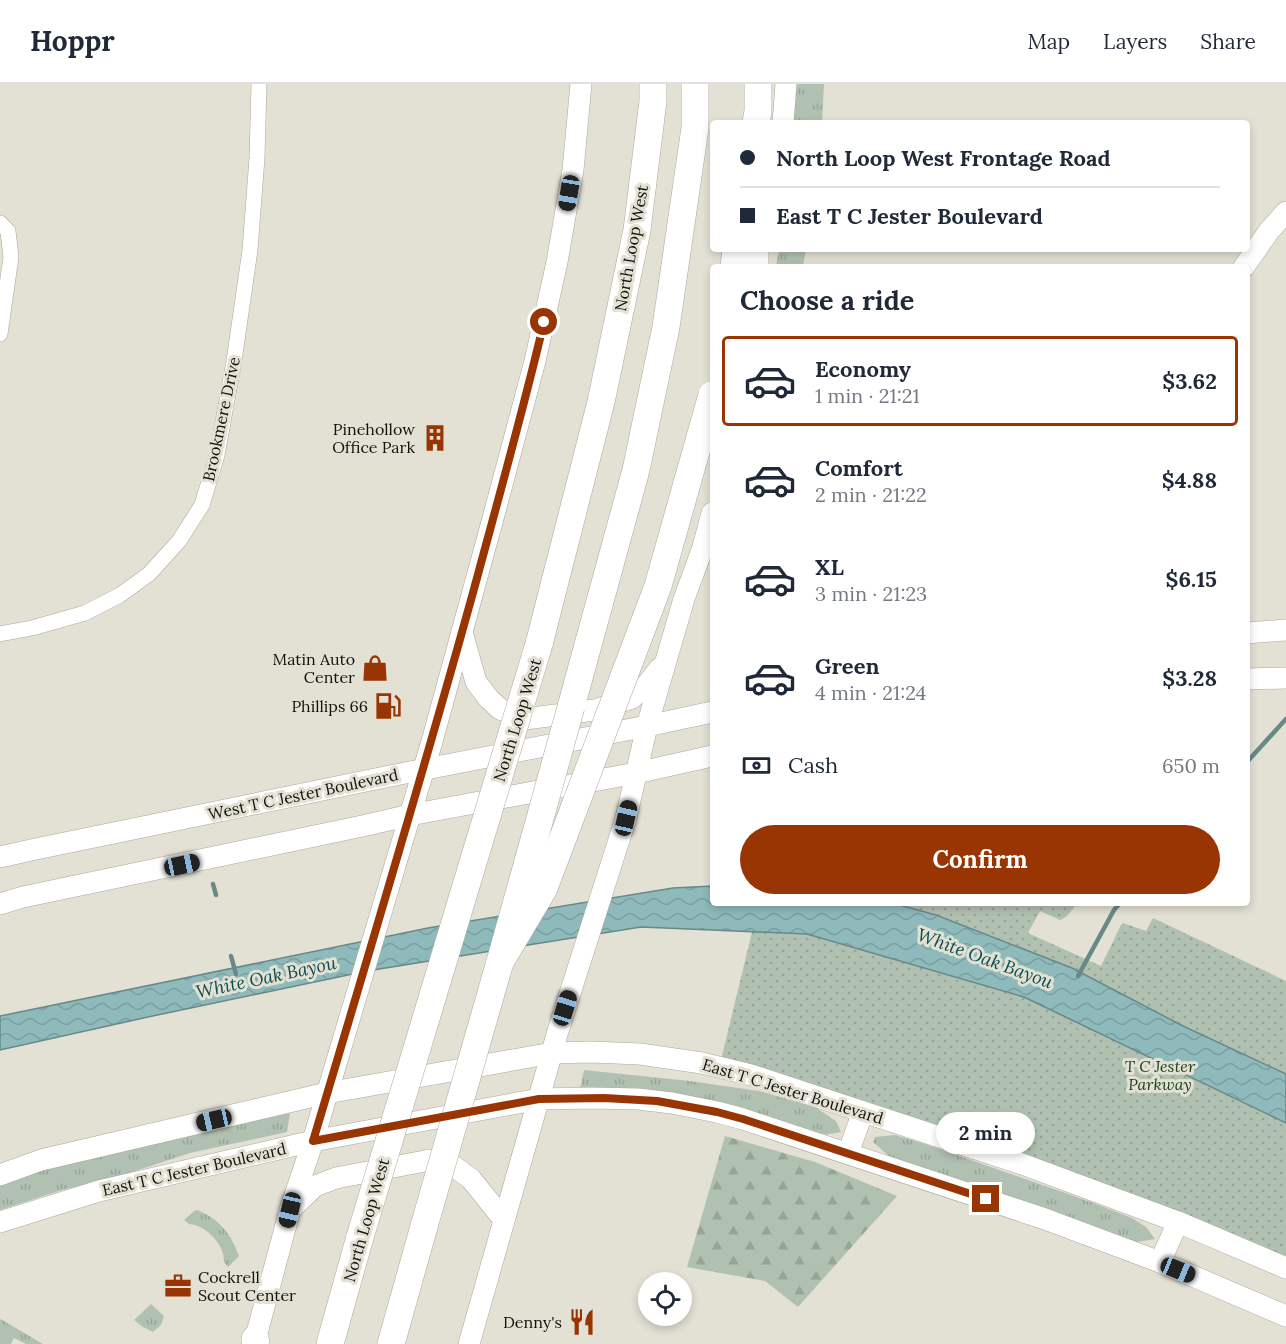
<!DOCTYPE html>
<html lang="en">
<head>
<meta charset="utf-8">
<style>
  :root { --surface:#fff; --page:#f2f2f3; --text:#1f2937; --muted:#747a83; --line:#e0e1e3; --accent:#993503 }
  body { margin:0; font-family:Lora,serif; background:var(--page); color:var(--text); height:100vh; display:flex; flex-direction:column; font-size:22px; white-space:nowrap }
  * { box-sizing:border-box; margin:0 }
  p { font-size:20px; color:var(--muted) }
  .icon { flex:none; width:33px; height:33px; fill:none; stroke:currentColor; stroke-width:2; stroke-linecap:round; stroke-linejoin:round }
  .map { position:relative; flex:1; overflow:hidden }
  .sheet { position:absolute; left:710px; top:180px; width:540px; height:642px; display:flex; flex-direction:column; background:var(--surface); border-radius:6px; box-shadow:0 3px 9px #0003 }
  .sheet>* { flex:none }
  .banner { position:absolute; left:710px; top:36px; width:540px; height:132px; border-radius:6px; box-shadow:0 3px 9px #0003; display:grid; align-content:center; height:132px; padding:0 30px; background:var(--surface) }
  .controls { position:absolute; left:638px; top:1188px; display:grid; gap:12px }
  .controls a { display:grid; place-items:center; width:54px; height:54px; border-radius:50%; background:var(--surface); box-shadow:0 3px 9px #0003; font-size:30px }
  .end { position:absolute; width:27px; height:27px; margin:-14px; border:8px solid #993503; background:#fff; box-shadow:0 0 0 3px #fff }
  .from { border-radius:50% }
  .bubble { position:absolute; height:42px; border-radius:21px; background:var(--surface); box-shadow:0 3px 9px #0003; font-size:20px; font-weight:700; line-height:42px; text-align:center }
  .car { position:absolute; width:18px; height:36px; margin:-18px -9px; border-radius:8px; box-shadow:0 0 4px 2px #0007; background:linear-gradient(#222 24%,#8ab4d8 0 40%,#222 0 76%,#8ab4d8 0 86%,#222 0) }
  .banner b { display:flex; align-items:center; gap:21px; height:57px; font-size:22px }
  .banner b+b { border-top:2px solid var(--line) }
  .banner i { width:15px; height:15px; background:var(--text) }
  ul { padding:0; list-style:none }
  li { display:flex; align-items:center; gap:18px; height:90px; margin:0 12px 9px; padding:0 18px; border:3px solid transparent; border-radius:6px }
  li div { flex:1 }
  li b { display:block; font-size:22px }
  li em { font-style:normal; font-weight:700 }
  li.on { border-color:var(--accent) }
  li>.icon { width:54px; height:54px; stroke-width:1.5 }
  h2 { padding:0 30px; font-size:27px; line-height:72px }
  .pay { display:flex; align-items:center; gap:15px; height:66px; padding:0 30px; font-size:22px }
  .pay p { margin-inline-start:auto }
  .cta { display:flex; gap:12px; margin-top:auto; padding:12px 30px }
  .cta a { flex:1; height:69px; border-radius:36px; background:var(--accent); color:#fff; font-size:24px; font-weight:700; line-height:69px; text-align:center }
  header { display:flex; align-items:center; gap:36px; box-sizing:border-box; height:84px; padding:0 30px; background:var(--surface); border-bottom:2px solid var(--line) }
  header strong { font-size:28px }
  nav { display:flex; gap:33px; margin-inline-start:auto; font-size:21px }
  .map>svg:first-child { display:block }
  .grass { fill:url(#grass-tufts) }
  .forest { fill:url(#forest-firs) }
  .park { fill:url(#park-dots) }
  .water { fill:url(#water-waves); stroke:#698888; stroke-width:1.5 }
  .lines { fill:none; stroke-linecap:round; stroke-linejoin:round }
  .stream { stroke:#698888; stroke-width:4.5 }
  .street-casing { stroke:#aba89d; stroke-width:16 }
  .secondary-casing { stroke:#aba89d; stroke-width:22 }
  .highway-casing { stroke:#aba89d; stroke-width:28 }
  .street { stroke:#fff; stroke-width:15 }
  .secondary { stroke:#fff; stroke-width:21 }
  .highway { stroke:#fff; stroke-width:27 }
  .highway-bridge-casing { stroke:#aba89d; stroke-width:28; stroke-linecap:butt }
  .highway-bridge { stroke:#fff; stroke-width:27 }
  .route { stroke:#993503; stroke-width:8 }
  .labels { text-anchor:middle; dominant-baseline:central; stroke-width:6; stroke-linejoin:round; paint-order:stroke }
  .street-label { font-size:16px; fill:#13130e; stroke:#e3e1d4 }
  .poi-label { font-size:16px; fill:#13130e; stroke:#e3e1d4; text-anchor:end }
  .park-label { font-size:16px; font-style:italic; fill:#1a411c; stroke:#e3e1d4 }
  .water-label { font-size:18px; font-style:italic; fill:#0b4d50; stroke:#e3e1d4 }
</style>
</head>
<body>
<header>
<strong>Hoppr</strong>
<nav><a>Map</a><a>Layers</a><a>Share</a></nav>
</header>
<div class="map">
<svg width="1286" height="1260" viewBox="0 0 1286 1260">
  <defs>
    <pattern id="grass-tufts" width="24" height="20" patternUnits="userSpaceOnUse" patternTransform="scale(1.5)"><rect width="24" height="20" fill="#b1c1b1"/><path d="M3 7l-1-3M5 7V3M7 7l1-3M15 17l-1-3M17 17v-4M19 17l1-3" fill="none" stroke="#97a597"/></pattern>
    <pattern id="forest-firs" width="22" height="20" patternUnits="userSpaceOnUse" patternTransform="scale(1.5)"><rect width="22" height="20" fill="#b1c1b1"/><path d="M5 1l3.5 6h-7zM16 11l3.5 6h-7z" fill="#97a597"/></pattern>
    <pattern id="park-dots" width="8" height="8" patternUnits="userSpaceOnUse" patternTransform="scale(1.5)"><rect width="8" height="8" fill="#b1c1b1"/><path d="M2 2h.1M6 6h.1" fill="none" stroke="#97a597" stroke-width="1.8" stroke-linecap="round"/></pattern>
    <pattern id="water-waves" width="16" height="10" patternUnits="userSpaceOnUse" patternTransform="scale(1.5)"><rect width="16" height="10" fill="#8ebabc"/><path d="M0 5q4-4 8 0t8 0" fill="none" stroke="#7a9fa0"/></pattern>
  </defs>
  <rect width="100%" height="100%" fill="#e3e1d4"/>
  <g class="grass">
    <path d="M 796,0 L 824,0 L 822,39 L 793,39 Z"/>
    <path d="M 779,165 L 806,165 L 803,183 L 776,183 Z"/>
    <path d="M 584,986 L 690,997 L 759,1007 L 815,1023 L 836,1037 L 841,1048 L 813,1053 L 580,1005 Z"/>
    <path d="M 290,1029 L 287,1048 L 190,1069 L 114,1094 L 62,1106 L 0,1126 L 0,1102 L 25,1090 L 80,1074 Z"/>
    <path d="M 895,1051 L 925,1060 L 1091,1118 L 1132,1134 L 1146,1143 L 1155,1155 L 1137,1158 L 890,1073 L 873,1058 L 875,1053 Z"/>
    <path d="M 197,1126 C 219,1135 231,1149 239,1172 L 228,1183 L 224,1178 C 225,1161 206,1141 189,1140 L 184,1136 L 194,1127 Z"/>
    <path d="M 151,1220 L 164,1232 L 161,1241 L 153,1248 L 143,1243 L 134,1236 Z"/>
    <path d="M 0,1235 L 4,1237 L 43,1260 L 26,1260 L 14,1254 L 11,1260 L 0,1260 Z"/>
  </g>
  <path class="forest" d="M 725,1052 L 815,1078 L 897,1112 L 798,1223 L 765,1197 L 687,1183 Z"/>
  <path class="park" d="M 759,819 L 1078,819 L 1066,833 L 1060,836 L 1040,827 L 1028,849 L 1101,882 L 1121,841 L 1123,839 L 1146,847 L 1153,834 L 1286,897 L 1286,1176 L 721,976 Z"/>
  <path class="water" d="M 712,802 L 712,819 L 892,819 L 936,831 L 1072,884 L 1183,942 L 1286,990 L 1286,1039 L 1024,913 L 807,850 L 641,843 L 367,887 L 148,933 L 0,966 L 0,932 L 428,844 L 673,804 Z"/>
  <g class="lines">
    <g class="stream">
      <path d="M 1246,679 L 1286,635"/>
      <path d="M 213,800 L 216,811"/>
      <path d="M 231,872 L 236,890"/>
      <path d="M 1078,892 L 1114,826 L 1120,819"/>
    </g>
    <defs>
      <g id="street">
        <path d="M 0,139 L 8,147 L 11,173 L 0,250"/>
        <path d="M 0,550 L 32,544 L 85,529 L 120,511 L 149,490 L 179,457 L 202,421 L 217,371 L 234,277 L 250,166 L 257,74 L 259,0"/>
      </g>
      <g id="secondary">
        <path d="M 783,39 L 786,0"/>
        <path d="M 1244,183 L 1269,147 L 1286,128"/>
        <path d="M 462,548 L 476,598 L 489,615 L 500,625 L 525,635 L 595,626 L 632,614 L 645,603 L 660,584"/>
        <path d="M 1246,549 L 1286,546"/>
        <path d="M 1246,595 L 1286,594"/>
        <path d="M 0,773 L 31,766 L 395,691 L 647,642 L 712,628"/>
        <path d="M 0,820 L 23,813 L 367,741 L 410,731 L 636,689 L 712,672"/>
        <path d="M 848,1069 L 863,1028"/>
        <path d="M 0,1091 L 41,1076 L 327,1009 L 552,969 L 591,968 L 640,970 L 702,979 L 751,991 L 1022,1080 L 1178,1138 L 1286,1184"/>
        <path d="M 292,1124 L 315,1102 L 336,1094 L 430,1076 L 452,1081 L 471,1095 L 504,1136"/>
        <path d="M 0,1138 L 99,1107 L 313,1057 L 539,1015 L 592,1014 L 638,1015 L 672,1019 L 717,1028 L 743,1035 L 1045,1135 L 1160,1178 L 1286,1232"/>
        <path d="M 1160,1178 L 1178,1138"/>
        <path d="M 254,1260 L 290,1126 L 313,1057 L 431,661 L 492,438 L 535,277 L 557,178 L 573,86 L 581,0"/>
        <path d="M 469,1260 L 558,947 L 626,734 L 647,642 L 684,515 L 703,463 L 712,429"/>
      </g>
      <g id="highway">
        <path d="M 734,183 L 736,165"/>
        <path d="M 755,183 L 755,165"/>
        <path d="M 539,560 L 601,318 L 637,146 L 653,17 L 653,0"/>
        <path d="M 571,623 L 636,386 L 666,243 L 695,44 L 695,0"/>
        <path d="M 255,1255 L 256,1260"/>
        <path d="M 330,1260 L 360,1153"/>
        <path d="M 391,1260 L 425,1139"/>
      </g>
    </defs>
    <use href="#street" class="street-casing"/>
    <use href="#secondary" class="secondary-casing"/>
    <use href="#highway" class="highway-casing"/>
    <use href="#street" class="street"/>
    <use href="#secondary" class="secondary"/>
    <use href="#highway" class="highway"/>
    <defs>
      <g id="highway-bridge">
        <path d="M 756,39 L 758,27 L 758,0"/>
        <path d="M 500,878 L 544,804 L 658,502 L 712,311"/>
        <path d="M 425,1139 L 500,878 L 571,623"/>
        <path d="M 360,1153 L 539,560"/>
      </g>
    </defs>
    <use href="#highway-bridge" class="highway-bridge-casing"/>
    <use href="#highway-bridge" class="highway-bridge"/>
  </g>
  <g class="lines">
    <path class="route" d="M 544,238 C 523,327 498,416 474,505 C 423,690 368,873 313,1057 L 539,1015 L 604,1014 L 657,1017 L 717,1028 L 743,1035 L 986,1115"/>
  </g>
  <defs>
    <symbol id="building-bare" viewBox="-9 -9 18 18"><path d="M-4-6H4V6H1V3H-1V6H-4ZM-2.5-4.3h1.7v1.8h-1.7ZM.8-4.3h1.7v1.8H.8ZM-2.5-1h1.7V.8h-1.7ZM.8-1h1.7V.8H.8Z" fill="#993503" stroke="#e3e1d4" stroke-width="2.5" paint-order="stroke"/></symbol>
    <symbol id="shop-bare" viewBox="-9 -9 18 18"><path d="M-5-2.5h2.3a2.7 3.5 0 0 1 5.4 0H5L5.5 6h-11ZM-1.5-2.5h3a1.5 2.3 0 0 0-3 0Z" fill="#993503" stroke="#e3e1d4" stroke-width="2.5" paint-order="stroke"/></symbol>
    <symbol id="fuel-bare" viewBox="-9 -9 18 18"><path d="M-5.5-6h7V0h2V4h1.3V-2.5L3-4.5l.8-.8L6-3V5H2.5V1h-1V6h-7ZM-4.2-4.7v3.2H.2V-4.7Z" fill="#993503" stroke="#e3e1d4" stroke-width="2.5" paint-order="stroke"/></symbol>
    <symbol id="office-bare" viewBox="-9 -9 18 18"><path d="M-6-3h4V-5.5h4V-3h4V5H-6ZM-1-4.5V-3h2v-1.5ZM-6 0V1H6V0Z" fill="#993503" stroke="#e3e1d4" stroke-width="2.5" paint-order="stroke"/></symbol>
    <symbol id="restaurant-bare" viewBox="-9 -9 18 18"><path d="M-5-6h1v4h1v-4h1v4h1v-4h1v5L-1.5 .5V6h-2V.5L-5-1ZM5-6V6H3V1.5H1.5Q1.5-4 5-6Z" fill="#993503" stroke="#e3e1d4" stroke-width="2.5" paint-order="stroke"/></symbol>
  </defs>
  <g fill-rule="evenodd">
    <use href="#building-bare" x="416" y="335" width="38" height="38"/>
    <use href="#shop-bare" x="356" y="565" width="38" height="38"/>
    <use href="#fuel-bare" x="369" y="603" width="38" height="38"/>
    <use href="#office-bare" x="159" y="1183" width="38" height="38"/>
    <use href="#restaurant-bare" x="563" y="1219" width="38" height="38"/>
  </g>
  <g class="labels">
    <g class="street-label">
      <text transform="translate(631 164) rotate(-80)">North Loop West</text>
      <text transform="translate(221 335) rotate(-78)">Brookmere Drive</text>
      <text transform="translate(517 636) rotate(-73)">North Loop West</text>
      <text transform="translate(303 710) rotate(-12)">West T C Jester Boulevard</text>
      <text transform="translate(793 1007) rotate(17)">East T C Jester Boulevard</text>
      <text transform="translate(194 1085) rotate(-13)">East T C Jester Boulevard</text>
      <text transform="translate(366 1136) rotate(-74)">North Loop West</text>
    </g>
    <g class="poi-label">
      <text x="415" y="345">Pinehollow<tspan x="415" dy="18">Office Park</tspan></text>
      <text x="355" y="575">Matin Auto<tspan x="355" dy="18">Center</tspan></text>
      <text x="368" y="622">Phillips 66</text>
      <text x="198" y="1193" text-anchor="start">Cockrell<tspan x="198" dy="18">Scout Center</tspan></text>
      <text x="562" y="1238">Denny's</text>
    </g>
    <g class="park-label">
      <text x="1160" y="982">T C Jester<tspan x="1160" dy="18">Parkway</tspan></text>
    </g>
    <g class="water-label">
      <text transform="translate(985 874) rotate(20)">White Oak Bayou</text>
      <text transform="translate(266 893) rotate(-12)">White Oak Bayou</text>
    </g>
  </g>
</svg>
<div class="controls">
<a><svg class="icon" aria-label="locate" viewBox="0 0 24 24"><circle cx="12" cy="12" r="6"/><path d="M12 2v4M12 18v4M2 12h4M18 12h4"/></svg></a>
</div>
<i class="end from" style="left:544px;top:238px"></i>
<i class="end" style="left:986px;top:1115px"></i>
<div class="bubble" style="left:936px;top:1028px;width:99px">2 min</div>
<i class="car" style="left:569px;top:109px;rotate:189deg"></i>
<i class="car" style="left:626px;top:734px;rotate:13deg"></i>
<i class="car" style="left:182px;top:781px;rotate:78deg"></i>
<i class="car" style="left:565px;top:924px;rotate:17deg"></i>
<i class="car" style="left:214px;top:1036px;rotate:257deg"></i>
<i class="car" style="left:290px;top:1126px;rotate:193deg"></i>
<i class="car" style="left:1178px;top:1186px;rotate:112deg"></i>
<div class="banner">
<b><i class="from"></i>North Loop West Frontage Road</b>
<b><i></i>East T C Jester Boulevard</b>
</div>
<section class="sheet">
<h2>Choose a ride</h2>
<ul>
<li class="on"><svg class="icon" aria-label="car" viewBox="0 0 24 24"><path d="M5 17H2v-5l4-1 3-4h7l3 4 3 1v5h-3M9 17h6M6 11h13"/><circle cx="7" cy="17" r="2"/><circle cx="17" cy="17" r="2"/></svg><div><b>Economy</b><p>1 min · 21:21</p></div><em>$3.62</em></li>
<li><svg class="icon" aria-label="car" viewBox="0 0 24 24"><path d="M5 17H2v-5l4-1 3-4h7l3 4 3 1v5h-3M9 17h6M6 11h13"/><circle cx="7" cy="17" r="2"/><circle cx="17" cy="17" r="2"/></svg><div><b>Comfort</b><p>2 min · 21:22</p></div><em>$4.88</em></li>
<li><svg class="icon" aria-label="car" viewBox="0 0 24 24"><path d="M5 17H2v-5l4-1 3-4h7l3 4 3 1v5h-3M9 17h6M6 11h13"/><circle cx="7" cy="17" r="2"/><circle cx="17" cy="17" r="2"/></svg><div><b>XL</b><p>3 min · 21:23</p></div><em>$6.15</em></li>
<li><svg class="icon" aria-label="car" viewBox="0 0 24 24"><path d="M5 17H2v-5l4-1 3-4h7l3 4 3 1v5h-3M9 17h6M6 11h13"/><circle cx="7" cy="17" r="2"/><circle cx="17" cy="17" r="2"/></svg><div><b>Green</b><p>4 min · 21:24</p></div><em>$3.28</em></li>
</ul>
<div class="pay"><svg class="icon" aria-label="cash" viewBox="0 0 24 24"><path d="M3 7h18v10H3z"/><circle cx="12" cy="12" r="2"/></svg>Cash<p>650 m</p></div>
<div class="cta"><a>Confirm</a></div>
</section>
</div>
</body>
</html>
